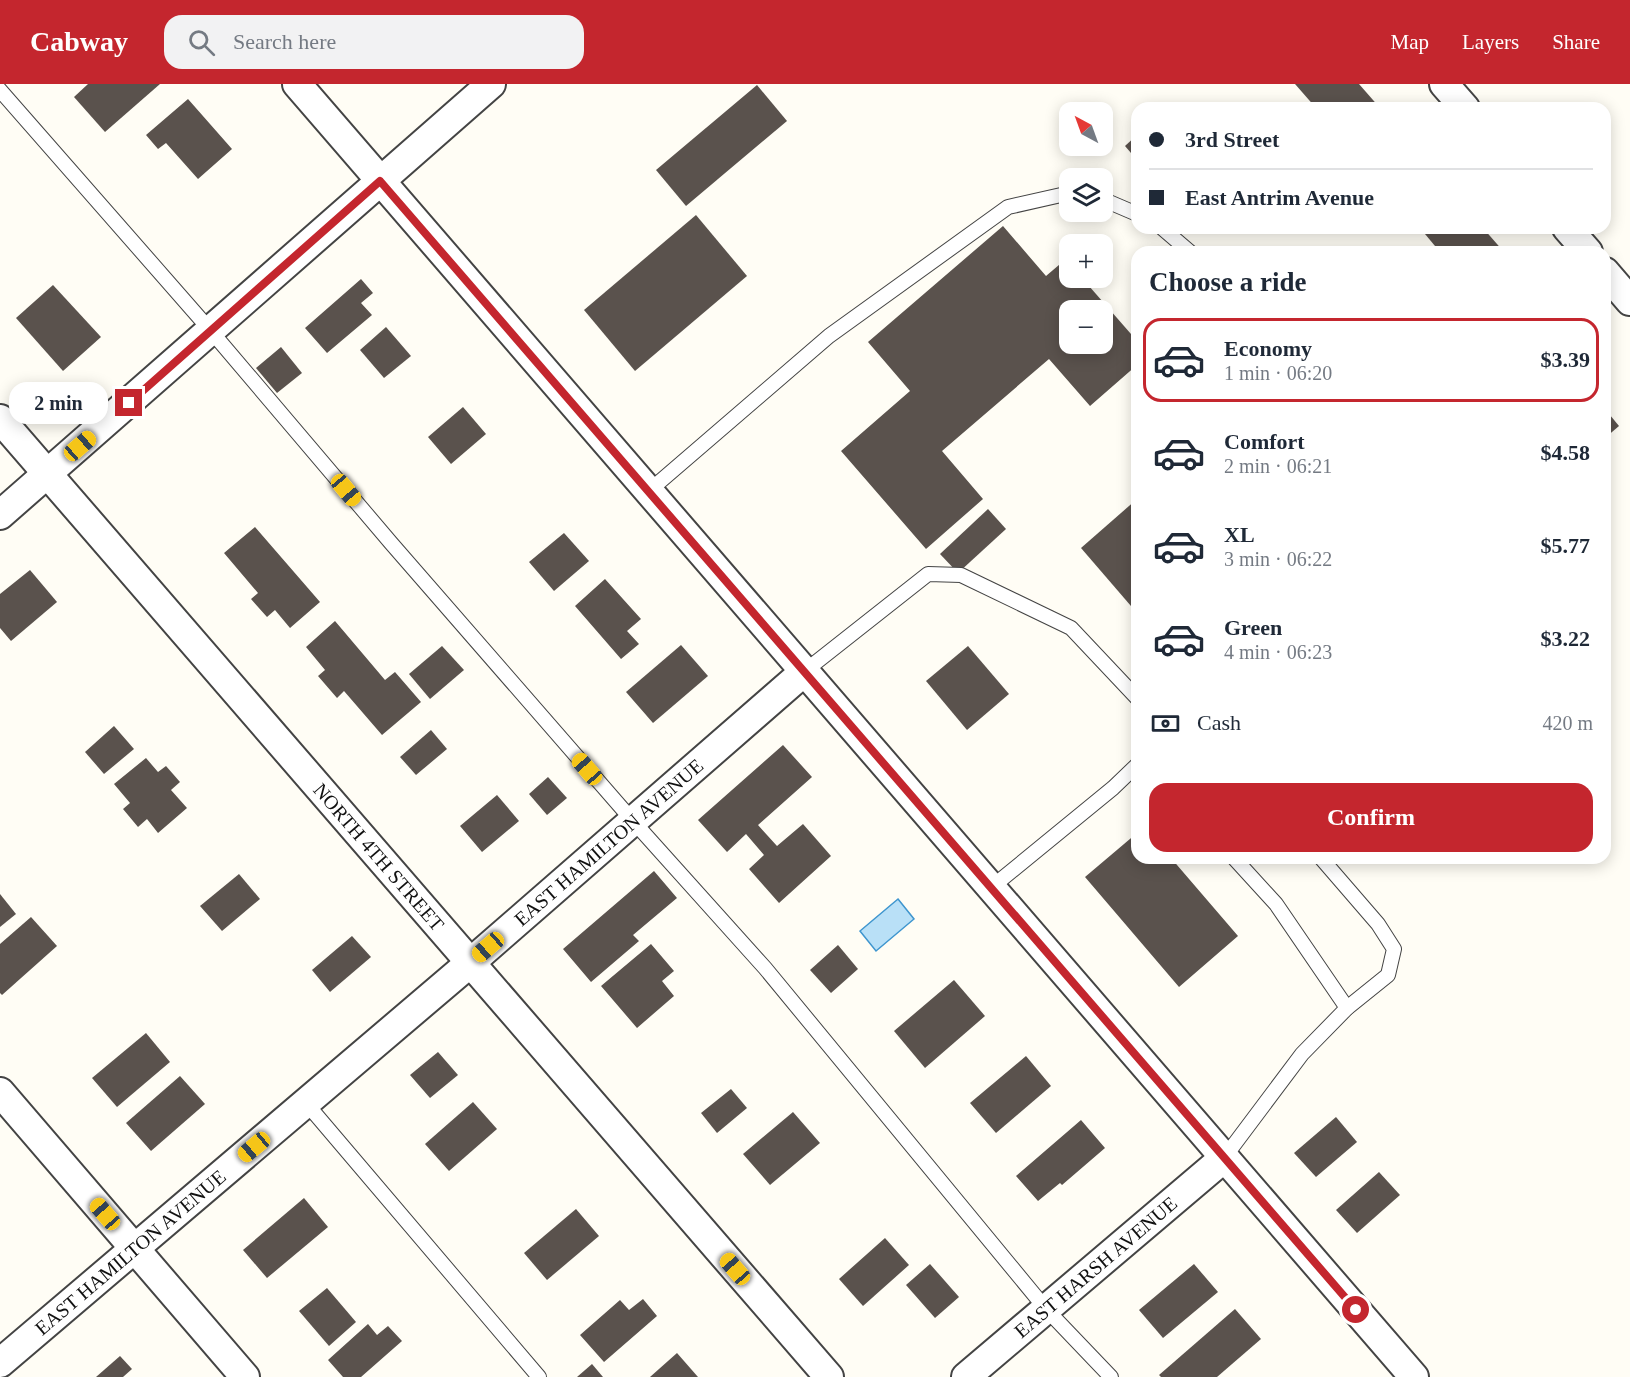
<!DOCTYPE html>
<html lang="en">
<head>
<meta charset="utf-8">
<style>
  :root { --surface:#fff; --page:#f2f2f3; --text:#1f2937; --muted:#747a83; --line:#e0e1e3; --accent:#c4262e }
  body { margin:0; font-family:Georgia,serif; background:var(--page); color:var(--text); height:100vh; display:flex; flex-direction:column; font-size:22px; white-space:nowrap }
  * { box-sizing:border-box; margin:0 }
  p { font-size:20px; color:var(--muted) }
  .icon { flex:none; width:33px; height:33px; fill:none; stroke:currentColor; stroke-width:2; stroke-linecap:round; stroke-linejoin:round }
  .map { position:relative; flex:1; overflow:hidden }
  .drawer { position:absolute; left:1131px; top:162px; width:480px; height:618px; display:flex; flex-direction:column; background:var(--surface); border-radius:18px; box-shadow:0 3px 15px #0003 }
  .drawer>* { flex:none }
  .banner { position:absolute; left:1131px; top:18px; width:480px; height:132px; border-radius:18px; box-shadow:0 3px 15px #0003; display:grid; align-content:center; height:132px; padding:0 18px; background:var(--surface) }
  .needle { width:39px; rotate:319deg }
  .fabs { position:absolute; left:1059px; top:18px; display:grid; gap:12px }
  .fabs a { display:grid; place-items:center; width:54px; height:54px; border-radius:12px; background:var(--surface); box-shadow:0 3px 15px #0003; font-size:30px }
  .end { position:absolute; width:27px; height:27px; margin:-14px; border:8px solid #c4262e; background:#fff; box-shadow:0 0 0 3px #fff }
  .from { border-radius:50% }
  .bubble { position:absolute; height:42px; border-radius:18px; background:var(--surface); box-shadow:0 3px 15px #0003; font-size:20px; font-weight:700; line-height:42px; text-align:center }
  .car { position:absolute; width:18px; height:36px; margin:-18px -9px; border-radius:8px; box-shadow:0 0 4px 2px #0007; background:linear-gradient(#f5c518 24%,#345 0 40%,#f5c518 0 76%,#345 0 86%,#f5c518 0) }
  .banner b { display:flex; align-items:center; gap:21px; height:57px; font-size:22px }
  .banner b+b { border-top:2px solid var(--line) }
  .banner i { width:15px; height:15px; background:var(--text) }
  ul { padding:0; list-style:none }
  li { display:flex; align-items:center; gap:18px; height:84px; margin:0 12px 9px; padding:0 6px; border:3px solid transparent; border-radius:18px }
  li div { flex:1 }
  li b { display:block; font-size:22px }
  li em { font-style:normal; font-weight:700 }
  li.current { border-color:var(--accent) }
  li>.icon { width:54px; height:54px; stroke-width:1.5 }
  h2 { padding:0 18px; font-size:27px; line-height:72px }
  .pay { display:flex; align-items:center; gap:15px; height:66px; padding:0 18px; font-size:22px }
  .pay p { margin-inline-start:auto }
  .button { display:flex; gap:12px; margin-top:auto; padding:12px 18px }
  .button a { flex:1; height:69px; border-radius:18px; background:var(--accent); color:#fff; font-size:24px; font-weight:700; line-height:69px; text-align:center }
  header { display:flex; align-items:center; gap:36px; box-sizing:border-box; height:84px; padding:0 30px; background:var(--accent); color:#fff }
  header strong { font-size:28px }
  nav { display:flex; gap:33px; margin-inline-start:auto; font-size:21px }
  .search { width:420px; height:54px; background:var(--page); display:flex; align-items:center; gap:15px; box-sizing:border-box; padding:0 21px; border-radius:18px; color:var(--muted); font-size:22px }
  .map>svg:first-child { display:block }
  .water { fill:#b9e0f7; stroke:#3f96cf; stroke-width:1.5 }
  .building { fill:#5a524d; fill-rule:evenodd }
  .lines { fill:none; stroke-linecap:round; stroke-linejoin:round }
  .service-casing { stroke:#444; stroke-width:16 }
  .minor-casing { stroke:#444; stroke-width:32 }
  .service { stroke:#fff; stroke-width:14 }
  .minor { stroke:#fff; stroke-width:28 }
  .route { stroke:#c4262e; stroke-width:8 }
  .labels { text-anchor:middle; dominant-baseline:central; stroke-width:6; stroke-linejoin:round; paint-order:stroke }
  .street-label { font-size:20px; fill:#111; stroke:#fff }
</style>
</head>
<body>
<header>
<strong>Cabway</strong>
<div class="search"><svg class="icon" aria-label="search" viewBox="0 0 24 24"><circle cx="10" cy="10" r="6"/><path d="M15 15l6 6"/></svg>Search here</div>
<nav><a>Map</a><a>Layers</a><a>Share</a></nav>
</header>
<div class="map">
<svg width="1630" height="1293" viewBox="0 0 1630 1293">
  <rect width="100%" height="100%" fill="#fffdf5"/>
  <path class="water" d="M 898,815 L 914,835 L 876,867 L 860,847 Z"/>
  <g class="building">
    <path d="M 88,0 L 160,0 L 105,48 L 74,13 Z"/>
    <path d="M 1295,0 L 1359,0 L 1380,24 L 1316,24 Z"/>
    <path d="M 757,1 L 787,37 L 686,122 L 656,86 Z"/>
    <path d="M 188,15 L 232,65 L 198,95 L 166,59 L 158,65 L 146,51 Z"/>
    <path d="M 1137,51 L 1137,76 L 1125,62 Z"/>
    <path d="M 696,131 L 747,192 L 635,287 L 584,226 Z"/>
    <path d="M 1003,142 L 1046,192 L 1066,175 L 1070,179 L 1070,194 L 1082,194 L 1131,250 L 1137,245 L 1137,281 L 1090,322 L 1049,275 L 942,367 L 983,415 L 926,465 L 841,367 L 910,307 L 868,258 ZM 1070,226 L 1102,226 L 1102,260 L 1070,260 Z"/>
    <path d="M 1420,144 L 1483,144 L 1504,168 L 1440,168 Z"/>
    <path d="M 361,195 L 373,209 L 361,219 L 372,231 L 327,269 L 305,244 Z"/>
    <path d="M 53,201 L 101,253 L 63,287 L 16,234 Z"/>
    <path d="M 386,243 L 411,272 L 384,294 L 360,266 Z"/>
    <path d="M 281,263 L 302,289 L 277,309 L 256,284 Z"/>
    <path d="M 463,323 L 486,350 L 451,380 L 428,353 Z"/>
    <path d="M 1605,325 L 1619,342 L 1605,354 Z"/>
    <path d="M 1137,415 L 1137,529 L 1081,464 Z"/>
    <path d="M 988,425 L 1006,445 L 958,489 L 940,470 Z"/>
    <path d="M 255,443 L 320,518 L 290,544 L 275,526 L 267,533 L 251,515 L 258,509 L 224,469 Z"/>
    <path d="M 564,449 L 589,477 L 554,507 L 529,478 Z"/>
    <path d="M 30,486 L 57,518 L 11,557 L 0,544 L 0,510 Z"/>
    <path d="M 605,495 L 641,535 L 627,547 L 639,560 L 621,575 L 575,522 Z"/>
    <path d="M 335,537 L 385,596 L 395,588 L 421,618 L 382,651 L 344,607 L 337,614 L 318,592 L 325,586 L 306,563 Z"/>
    <path d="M 681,561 L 708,592 L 653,639 L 626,608 Z"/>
    <path d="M 442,562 L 464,586 L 430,615 L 409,590 Z"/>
    <path d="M 968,562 L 1009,610 L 967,646 L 926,597 Z"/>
    <path d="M 114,642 L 134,665 L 104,690 L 85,668 Z"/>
    <path d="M 431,646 L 447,665 L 416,691 L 400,673 Z"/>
    <path d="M 783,661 L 812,693 L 758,741 L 777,762 L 803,740 L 831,772 L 779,819 L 749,785 L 764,771 L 746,750 L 727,768 L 698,736 Z"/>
    <path d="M 146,674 L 158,688 L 166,682 L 180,698 L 171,706 L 187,724 L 158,749 L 147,735 L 138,743 L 123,725 L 130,719 L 114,700 Z"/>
    <path d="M 548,693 L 567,714 L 547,731 L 529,710 Z"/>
    <path d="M 497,711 L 519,737 L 482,768 L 460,742 Z"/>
    <path d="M 1137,749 L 1137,774 L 1171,774 L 1238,852 L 1179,903 L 1085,793 Z"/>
    <path d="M 654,787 L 677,814 L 633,851 L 639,857 L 591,898 L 563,865 Z"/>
    <path d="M 239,790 L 260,815 L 222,847 L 200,822 Z"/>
    <path d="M 0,810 L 16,830 L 0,843 Z"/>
    <path d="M 31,833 L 57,862 L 2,911 L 0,909 L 0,860 Z"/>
    <path d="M 352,852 L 371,873 L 330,908 L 312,886 Z"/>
    <path d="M 651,860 L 674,887 L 662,897 L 674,912 L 637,944 L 601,902 Z"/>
    <path d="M 838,861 L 858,885 L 831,909 L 810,886 Z"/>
    <path d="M 954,896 L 985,932 L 925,984 L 894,947 Z"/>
    <path d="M 146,949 L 170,978 L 117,1023 L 92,994 Z"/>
    <path d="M 438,968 L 458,991 L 430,1014 L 410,991 Z"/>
    <path d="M 1026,972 L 1051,1002 L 996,1049 L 970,1019 Z"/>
    <path d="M 180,992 L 205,1020 L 151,1067 L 126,1039 Z"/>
    <path d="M 731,1005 L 747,1024 L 717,1049 L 701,1029 Z"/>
    <path d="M 473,1018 L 497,1045 L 449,1087 L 425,1060 Z"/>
    <path d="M 793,1028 L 820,1059 L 770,1101 L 743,1070 Z"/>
    <path d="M 1336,1033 L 1357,1058 L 1316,1093 L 1294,1069 Z"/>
    <path d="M 1081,1036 L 1105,1064 L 1062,1101 L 1060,1099 L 1038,1117 L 1016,1092 Z"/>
    <path d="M 1379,1088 L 1400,1111 L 1357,1149 L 1336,1126 Z"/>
    <path d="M 304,1114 L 328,1143 L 267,1194 L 243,1166 Z"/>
    <path d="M 576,1125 L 599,1152 L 547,1196 L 524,1169 Z"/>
    <path d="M 885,1154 L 909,1181 L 863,1222 L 839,1195 Z"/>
    <path d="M 930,1180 L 959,1213 L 935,1234 L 906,1201 Z"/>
    <path d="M 1194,1180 L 1218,1208 L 1163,1254 L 1139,1226 Z"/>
    <path d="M 327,1204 L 356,1238 L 329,1262 L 299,1227 Z"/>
    <path d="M 643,1215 L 657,1232 L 604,1278 L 580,1251 L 620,1216 L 629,1226 Z"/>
    <path d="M 1235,1225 L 1261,1255 L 1217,1293 L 1161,1293 L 1159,1291 Z"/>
    <path d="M 368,1240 L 377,1251 L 388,1242 L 402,1257 L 361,1293 L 343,1293 L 328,1276 Z"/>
    <path d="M 677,1269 L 698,1293 L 650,1293 Z"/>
    <path d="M 120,1272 L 132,1285 L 123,1293 L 96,1293 Z"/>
    <path d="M 592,1280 L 603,1293 L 577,1293 Z"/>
  </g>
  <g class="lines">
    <defs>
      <g id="service">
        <path d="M 0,6 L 211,247 L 391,459 L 633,737 L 765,884 L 1046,1225 L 1111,1293"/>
        <path d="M 1102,115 L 1137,130"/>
        <path d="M 1162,144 L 1190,168"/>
        <path d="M 649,407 L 829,252 L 1008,123 L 1070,109"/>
        <path d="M 805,587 L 928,490 L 961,491 L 1071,544 L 1137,614"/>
        <path d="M 1234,774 L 1276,820 L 1347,924"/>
        <path d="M 992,803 L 1113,704 L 1137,681"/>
        <path d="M 306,1019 L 539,1293"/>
        <path d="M 1224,1074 L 1302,970 L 1347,924 L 1388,891 L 1394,865 L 1378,840 L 1321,774"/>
      </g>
      <g id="minor">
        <path d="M 297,0 L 1414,1293"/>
        <path d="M 1444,0 L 1465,24"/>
        <path d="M 1567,144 L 1588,168"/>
        <path d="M 1605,188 L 1630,217"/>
        <path id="s1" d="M 0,335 L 829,1293"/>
        <path d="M 0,431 L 491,0"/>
        <path d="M 0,1008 L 245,1293"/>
        <path id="s2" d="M 0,1279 L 470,879 L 805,587"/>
        <path id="s3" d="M 966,1293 L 1224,1074"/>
      </g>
    </defs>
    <use href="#service" class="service-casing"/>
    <use href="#minor" class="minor-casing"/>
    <use href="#service" class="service"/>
    <use href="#minor" class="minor"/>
  </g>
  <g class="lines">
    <path class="route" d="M 129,319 L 380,97 L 1356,1226"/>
  </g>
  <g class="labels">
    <g class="street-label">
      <text stroke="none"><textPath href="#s2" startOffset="801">EAST HAMILTON AVENUE</textPath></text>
      <text stroke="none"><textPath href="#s1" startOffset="579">NORTH 4TH STREET</textPath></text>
      <text stroke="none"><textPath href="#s2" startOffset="171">EAST HAMILTON AVENUE</textPath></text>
      <text stroke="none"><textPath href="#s3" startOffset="170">EAST HARSH AVENUE</textPath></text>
    </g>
  </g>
</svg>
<div class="fabs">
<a><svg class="needle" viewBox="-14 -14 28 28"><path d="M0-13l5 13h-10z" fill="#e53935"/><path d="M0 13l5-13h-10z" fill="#747a83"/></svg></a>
<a><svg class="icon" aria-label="layers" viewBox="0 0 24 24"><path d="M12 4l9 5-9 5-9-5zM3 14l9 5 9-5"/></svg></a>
<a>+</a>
<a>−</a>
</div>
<i class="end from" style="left:1356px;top:1226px"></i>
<i class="end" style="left:129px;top:319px"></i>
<div class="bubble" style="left:9px;top:298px;width:99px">2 min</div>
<i class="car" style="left:80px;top:362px;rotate:49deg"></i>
<i class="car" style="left:346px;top:406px;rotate:140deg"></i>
<i class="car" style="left:587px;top:685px;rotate:319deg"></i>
<i class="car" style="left:488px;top:863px;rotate:229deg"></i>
<i class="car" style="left:254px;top:1063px;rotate:230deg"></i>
<i class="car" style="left:105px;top:1130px;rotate:319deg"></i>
<i class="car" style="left:735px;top:1185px;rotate:319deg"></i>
<div class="banner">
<b><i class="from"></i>3rd Street</b>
<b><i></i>East Antrim Avenue</b>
</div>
<section class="drawer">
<h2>Choose a ride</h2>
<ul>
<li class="current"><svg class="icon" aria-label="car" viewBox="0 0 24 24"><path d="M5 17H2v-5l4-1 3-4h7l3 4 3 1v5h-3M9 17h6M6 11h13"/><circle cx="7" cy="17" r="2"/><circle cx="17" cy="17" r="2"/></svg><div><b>Economy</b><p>1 min · 06:20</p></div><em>$3.39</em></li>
<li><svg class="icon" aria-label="car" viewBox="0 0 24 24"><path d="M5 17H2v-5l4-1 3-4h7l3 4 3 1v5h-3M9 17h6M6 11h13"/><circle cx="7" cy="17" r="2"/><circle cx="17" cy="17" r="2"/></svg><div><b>Comfort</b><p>2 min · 06:21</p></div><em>$4.58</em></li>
<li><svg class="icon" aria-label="car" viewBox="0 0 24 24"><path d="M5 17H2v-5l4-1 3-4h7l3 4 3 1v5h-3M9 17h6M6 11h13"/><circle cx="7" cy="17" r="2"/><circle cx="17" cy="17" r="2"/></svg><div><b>XL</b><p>3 min · 06:22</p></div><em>$5.77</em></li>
<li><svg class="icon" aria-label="car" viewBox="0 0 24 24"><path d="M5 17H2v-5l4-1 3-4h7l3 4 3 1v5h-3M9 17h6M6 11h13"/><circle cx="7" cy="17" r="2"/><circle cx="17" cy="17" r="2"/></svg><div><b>Green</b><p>4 min · 06:23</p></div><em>$3.22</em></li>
</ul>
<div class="pay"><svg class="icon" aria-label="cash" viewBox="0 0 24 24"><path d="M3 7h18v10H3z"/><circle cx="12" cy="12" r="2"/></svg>Cash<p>420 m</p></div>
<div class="button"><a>Confirm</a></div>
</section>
</div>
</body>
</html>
